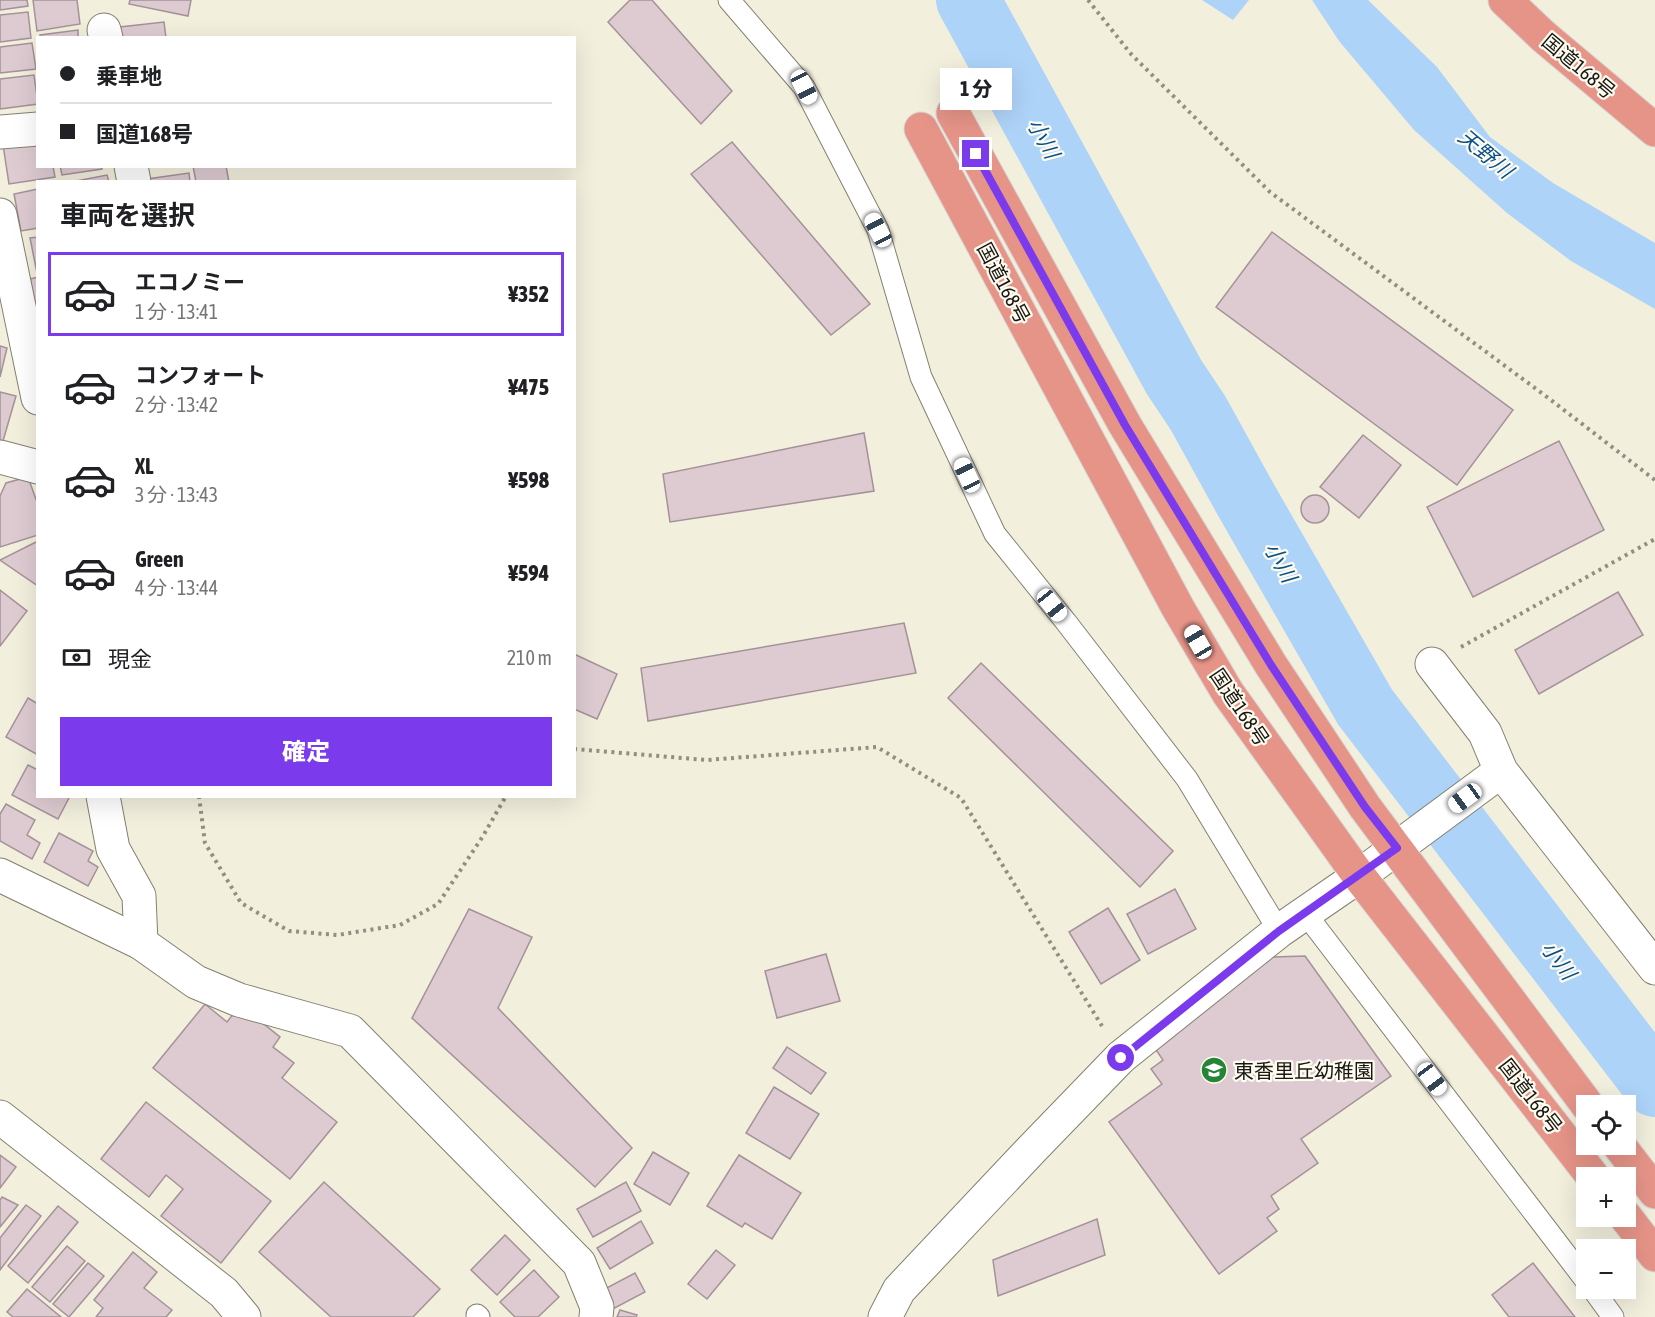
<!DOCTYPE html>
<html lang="ja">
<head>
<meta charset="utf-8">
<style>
  :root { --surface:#fff; --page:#f2f2f2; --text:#202124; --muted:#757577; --line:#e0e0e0; --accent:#7c3aed }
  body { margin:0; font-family:"Asap Condensed","Noto Sans JP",sans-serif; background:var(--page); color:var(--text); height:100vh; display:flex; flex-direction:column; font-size:22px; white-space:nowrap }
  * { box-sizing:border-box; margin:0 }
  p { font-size:20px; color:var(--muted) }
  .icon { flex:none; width:33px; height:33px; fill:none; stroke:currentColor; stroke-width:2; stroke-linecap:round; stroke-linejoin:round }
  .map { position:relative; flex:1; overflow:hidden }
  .drawer { position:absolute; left:36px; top:180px; width:540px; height:618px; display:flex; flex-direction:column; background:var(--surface); border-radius:0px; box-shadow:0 6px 24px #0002 }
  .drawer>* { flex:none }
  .top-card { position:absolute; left:36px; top:36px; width:540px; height:132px; border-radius:0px; box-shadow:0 6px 24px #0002; display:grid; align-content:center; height:132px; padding:0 24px; background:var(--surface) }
  .fabs { position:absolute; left:1576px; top:1095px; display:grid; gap:12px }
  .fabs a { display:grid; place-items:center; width:60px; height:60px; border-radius:0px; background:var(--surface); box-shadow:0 6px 24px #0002; font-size:30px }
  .end { position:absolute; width:27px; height:27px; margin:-14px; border:8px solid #7c3aed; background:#fff; box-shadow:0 0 0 3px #fff }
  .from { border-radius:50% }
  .bubble { position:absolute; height:42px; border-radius:0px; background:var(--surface); box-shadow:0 6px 24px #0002; font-size:20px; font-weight:800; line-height:42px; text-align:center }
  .car { position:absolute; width:18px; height:36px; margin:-18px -9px; border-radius:8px; box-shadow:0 0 4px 2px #0007; background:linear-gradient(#fff 24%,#345 0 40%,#fff 0 76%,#345 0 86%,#fff 0) }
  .top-card b { display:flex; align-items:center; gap:21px; height:57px; font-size:22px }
  .top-card b+b { border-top:2px solid var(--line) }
  .top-card i { width:15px; height:15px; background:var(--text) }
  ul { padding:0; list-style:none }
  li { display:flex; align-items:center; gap:18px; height:84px; margin:0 12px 9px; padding:0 12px; border:3px solid transparent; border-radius:0px }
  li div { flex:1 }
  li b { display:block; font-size:22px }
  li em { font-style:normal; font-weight:800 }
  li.current { border-color:var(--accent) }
  li>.icon { width:54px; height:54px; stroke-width:1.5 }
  h2 { padding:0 24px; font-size:27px; line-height:72px }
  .pay { display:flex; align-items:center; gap:15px; height:66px; padding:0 24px; font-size:22px }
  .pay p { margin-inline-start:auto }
  .action { display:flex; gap:12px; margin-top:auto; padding:12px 24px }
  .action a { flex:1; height:69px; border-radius:0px; background:var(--accent); color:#fff; font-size:24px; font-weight:800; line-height:69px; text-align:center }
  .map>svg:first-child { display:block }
  .water { fill:#aed3f8 }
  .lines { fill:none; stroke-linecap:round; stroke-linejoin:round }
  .river { stroke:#aed3f8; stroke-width:64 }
  .building { fill:#decbd2; stroke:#a49299; stroke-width:1.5 }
  .service-casing { stroke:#848070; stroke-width:23 }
  .minor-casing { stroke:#848070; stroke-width:35 }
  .trunk-casing { stroke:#d5d5d4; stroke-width:35 }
  .path { stroke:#918e82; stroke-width:4; stroke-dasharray:3 4.5; stroke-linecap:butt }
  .service { stroke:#fff; stroke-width:21 }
  .minor { stroke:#fff; stroke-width:33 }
  .trunk { stroke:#e69488; stroke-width:33 }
  .route { stroke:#7c3aed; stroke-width:8 }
  .labels { text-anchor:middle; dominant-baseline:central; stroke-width:4.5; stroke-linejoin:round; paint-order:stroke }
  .street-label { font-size:20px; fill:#181711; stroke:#fefcf1 }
  .poi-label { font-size:20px; fill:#181711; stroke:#fefcf1; text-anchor:start }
  .water-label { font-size:21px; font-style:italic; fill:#095289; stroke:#fefcf1 }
</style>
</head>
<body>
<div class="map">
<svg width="1655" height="1317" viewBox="0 0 1655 1317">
  <rect width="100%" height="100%" fill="#f3efdd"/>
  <g class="water">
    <path d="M 1202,0 L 1249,0 L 1233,20 Z"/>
    <path d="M 1312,0 L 1368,0 L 1437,67 L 1490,137 L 1553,183 L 1655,243 L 1655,309 L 1571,261 L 1507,213 L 1414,130 L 1339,41 Z"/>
  </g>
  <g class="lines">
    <path class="river" d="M 968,0 L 1174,377 L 1198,413 L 1246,500 L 1365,707 L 1655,1085"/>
  </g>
  <g class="building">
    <path d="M 0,0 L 27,0 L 28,6 L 0,10 Z"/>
    <path d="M 33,0 L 77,0 L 80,24 L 37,31 Z"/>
    <path d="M 130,0 L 191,0 L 188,16 L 129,4 Z"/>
    <path d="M 630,0 L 652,0 L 732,91 L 701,124 L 608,22 Z"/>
    <path d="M 28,12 L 31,38 L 0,42 L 0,15 Z"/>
    <path d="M 164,22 L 166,38 L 121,38 L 120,27 Z"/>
    <path d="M 78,30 L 78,38 L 40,38 L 40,35 Z"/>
    <path d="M 32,43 L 36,69 L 0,73 L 0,47 Z"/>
    <path d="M 34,75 L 38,104 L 0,109 L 0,79 Z"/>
    <path d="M 38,140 L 38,166 L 53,166 L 55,177 L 9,184 L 3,145 Z"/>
    <path d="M 732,142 L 870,304 L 831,335 L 691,174 Z"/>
    <path d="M 60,166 L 102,166 L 102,169 L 62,175 Z"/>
    <path d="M 193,166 L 226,166 L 229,182 L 196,182 Z"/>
    <path d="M 189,173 L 190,182 L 147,182 L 147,179 Z"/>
    <path d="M 107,175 L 109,182 L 71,182 Z"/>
    <path d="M 38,189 L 38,228 L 21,231 L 14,194 Z"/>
    <path d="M 1272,232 L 1513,410 L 1457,485 L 1216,307 Z"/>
    <path d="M 38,237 L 38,273 L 37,273 L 30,238 Z"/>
    <path d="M 38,277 L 38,310 L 36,310 L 30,279 Z"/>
    <path d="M 0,346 L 7,348 L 0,377 Z"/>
    <path d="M 0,392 L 16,396 L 3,441 L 0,440 Z"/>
    <path d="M 864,433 L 874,491 L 670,522 L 663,474 Z"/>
    <path d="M 1363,435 L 1401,465 L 1359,518 L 1320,487 Z"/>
    <path d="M 1559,441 L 1604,530 L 1473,597 L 1427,507 Z"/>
    <path d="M 28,477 L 38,505 L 38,535 L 0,547 L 0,496 L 6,483 Z"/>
    <circle cx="1315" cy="509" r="14"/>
    <path d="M 38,541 L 38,586 L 0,560 Z"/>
    <path d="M 0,590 L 27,611 L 0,646 Z"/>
    <path d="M 1618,592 L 1643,635 L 1539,694 L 1515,650 Z"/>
    <path d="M 904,623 L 916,673 L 648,721 L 641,668 Z"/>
    <path d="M 574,654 L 617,674 L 597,719 L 574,709 Z"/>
    <path d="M 981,663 L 1173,851 L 1140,887 L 948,698 Z"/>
    <path d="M 28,698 L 38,704 L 38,755 L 6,737 Z"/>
    <path d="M 28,765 L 38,770 L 38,796 L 70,796 L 58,819 L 12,795 Z"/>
    <path d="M 6,804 L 35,820 L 27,835 L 40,843 L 32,859 L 0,841 L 0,814 Z"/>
    <path d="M 59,833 L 93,851 L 88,861 L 98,867 L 88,886 L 44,862 Z"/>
    <path d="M 1175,889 L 1196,929 L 1148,954 L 1127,914 Z"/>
    <path d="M 1108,908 L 1140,960 L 1101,984 L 1069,932 Z"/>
    <path d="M 469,909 L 532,937 L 498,1008 L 632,1148 L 595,1187 L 412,1018 Z"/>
    <path d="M 826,954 L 840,1001 L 777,1018 L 765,971 Z"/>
    <path d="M 1305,956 L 1391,1076 L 1301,1139 L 1318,1163 L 1271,1196 L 1279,1209 L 1267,1218 L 1277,1231 L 1219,1274 L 1109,1122 L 1162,1084 L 1151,1069 L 1163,1060 L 1152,1044 L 1273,957 Z"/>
    <path d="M 205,1004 L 227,1022 L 240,1005 L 280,1037 L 273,1047 L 294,1063 L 282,1078 L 337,1122 L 290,1179 L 153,1068 Z"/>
    <path d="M 787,1047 L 826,1073 L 811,1094 L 773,1068 Z"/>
    <path d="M 774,1087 L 819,1114 L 790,1159 L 746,1133 Z"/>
    <path d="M 146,1102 L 271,1201 L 221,1263 L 161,1216 L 183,1189 L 166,1175 L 149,1197 L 101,1159 Z"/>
    <path d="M 653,1152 L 689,1173 L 670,1205 L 634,1184 Z"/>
    <path d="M 0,1155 L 16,1167 L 0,1188 Z"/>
    <path d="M 739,1155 L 801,1193 L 772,1239 L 745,1223 L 742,1227 L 707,1206 Z"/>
    <path d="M 324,1182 L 440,1289 L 413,1317 L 331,1317 L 259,1252 Z"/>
    <path d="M 626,1182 L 641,1211 L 593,1237 L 577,1209 Z"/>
    <path d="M 2,1197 L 18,1205 L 0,1227 L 0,1200 Z"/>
    <path d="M 26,1205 L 41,1216 L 0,1270 L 0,1238 Z"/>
    <path d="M 58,1206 L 78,1222 L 28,1283 L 8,1266 Z"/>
    <path d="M 1097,1219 L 1105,1255 L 998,1296 L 993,1260 Z"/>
    <path d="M 641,1221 L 653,1243 L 610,1269 L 597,1248 Z"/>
    <path d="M 505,1235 L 530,1260 L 497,1295 L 471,1270 Z"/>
    <path d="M 67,1246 L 85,1261 L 50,1302 L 32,1287 Z"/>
    <path d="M 716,1250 L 735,1265 L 707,1299 L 688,1284 Z"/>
    <path d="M 133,1252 L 157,1272 L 144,1288 L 172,1310 L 166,1317 L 96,1317 L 103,1308 L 94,1300 Z"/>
    <path d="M 88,1263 L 104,1276 L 69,1317 L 53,1304 Z"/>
    <path d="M 1533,1263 L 1575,1317 L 1509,1317 L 1492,1295 Z"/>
    <path d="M 534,1270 L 559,1297 L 538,1317 L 515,1317 L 500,1302 Z"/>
    <path d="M 635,1273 L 645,1292 L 609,1311 L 599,1292 Z"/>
    <path d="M 27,1289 L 61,1317 L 13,1317 L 7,1312 Z"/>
    <path d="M 620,1310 L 637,1315 L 636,1317 L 617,1317 Z"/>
  </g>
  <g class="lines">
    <defs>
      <g id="service">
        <path d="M 729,0 L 804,87 L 878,230 L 921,377 L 995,534 L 1066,622 L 1187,779 L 1279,931"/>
        <path d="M 1305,913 L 1587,1282"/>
        <path d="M 1592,1288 L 1613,1317"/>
        <path d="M 477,1315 L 479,1317"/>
      </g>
      <g id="minor">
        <path d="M 104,30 L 106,38"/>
        <path d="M 0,132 L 38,129"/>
        <path d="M 131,166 L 134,182"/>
        <path d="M 0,215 L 38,398"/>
        <path d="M 0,457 L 38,467"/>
        <path d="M 1432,664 L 1485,733 L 1501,771 L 1655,968"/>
        <path d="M 103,796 L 113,849 L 139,896 L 141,943"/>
        <path d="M 0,875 L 141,943 L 196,982 L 239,1000 L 350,1031 L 579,1263 L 597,1307 L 596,1317"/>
        <path d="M 0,1117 L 224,1293 L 244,1317"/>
        <path d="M 885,1317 L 899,1290 L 1032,1149 L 1121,1057 L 1279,931 L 1359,876 L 1501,771"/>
      </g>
      <g id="trunk">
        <path d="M 1505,0 L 1543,36 L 1655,130"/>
        <path d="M 953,113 L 1125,425 L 1271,665 L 1365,807 L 1588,1106"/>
        <path d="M 921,129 L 1178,608 L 1228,693 L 1359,876 L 1594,1178"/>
        <path d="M 1618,1144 L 1655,1192"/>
        <path d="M 1625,1216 L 1655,1255"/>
      </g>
    </defs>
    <use href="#service" class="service-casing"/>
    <use href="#minor" class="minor-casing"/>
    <use href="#trunk" class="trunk-casing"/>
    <g class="path">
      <path d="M 1088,0 L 1131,54 L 1270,192 L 1547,397 L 1655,480"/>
      <path d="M 1461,647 L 1655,539"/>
      <path d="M 574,749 L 707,760 L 877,747 L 961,798 L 1102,1026"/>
      <path d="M 199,796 L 205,843 L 241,903 L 289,931 L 337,935 L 400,925 L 438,904 L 483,836 L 506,796"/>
    </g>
    <use href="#service" class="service"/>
    <use href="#minor" class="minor"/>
    <use href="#trunk" class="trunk"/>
  </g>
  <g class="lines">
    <path class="route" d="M 976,154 L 1125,425 L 1271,665 L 1365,807 L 1397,848 L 1279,931 L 1121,1058"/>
  </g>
  <defs>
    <symbol id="school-disc" viewBox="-11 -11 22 22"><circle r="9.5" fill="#258435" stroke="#fefcf1"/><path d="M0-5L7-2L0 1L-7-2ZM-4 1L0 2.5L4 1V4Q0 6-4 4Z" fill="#fff"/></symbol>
  </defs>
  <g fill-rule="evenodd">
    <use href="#school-disc" x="1199" y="1055" width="30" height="30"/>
  </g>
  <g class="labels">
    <g class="street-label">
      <text transform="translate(1579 66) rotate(40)">国道168号</text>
      <text transform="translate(1004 283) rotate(62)">国道168号</text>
      <text transform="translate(1240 707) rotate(56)">国道168号</text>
      <text transform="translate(1531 1096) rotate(52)">国道168号</text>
    </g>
    <g class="poi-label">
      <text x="1234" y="1070">東香里丘幼稚園</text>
    </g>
    <g class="water-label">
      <text transform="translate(1044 138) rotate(61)">小川</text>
      <text transform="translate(1486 153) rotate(40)">天野川</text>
      <text transform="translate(1281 562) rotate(60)">小川</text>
      <text transform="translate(1559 960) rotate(53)">小川</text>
    </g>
  </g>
</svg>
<div class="fabs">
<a><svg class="icon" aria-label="locate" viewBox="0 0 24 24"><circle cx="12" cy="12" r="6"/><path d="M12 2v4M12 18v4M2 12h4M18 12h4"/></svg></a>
<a>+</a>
<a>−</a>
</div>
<i class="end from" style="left:1121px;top:1058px"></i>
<i class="end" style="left:976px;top:154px"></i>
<div class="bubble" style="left:940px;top:68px;width:72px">1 分</div>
<i class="car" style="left:804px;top:87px;rotate:153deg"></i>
<i class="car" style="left:878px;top:230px;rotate:332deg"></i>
<i class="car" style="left:967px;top:475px;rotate:335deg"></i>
<i class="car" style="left:1052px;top:605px;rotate:141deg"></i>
<i class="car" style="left:1198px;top:642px;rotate:330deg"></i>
<i class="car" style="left:1465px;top:798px;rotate:234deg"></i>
<i class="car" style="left:1432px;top:1079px;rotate:143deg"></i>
<div class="top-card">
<b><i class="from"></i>乗車地</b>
<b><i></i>国道168号</b>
</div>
<section class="drawer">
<h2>車両を選択</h2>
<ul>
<li class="current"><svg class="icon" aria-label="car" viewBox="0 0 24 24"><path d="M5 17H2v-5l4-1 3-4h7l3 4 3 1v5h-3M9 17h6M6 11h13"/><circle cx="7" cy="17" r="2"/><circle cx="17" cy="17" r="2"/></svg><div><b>エコノミー</b><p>1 分 · 13:41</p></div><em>¥352</em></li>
<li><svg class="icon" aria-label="car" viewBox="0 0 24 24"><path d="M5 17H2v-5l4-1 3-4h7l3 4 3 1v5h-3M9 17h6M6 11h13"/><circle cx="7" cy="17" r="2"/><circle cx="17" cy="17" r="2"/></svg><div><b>コンフォート</b><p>2 分 · 13:42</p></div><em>¥475</em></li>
<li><svg class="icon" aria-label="car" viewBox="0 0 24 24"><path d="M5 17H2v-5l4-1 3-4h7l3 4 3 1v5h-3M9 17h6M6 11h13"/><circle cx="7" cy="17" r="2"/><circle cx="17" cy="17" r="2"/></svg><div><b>XL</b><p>3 分 · 13:43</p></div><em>¥598</em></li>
<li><svg class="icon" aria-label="car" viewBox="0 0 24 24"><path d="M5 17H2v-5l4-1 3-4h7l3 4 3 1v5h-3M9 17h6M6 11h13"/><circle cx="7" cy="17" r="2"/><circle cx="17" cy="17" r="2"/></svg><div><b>Green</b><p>4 分 · 13:44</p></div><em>¥594</em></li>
</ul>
<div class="pay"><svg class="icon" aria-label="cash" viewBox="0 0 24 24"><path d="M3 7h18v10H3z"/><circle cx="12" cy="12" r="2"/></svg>現金<p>210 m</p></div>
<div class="action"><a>確定</a></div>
</section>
</div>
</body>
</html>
